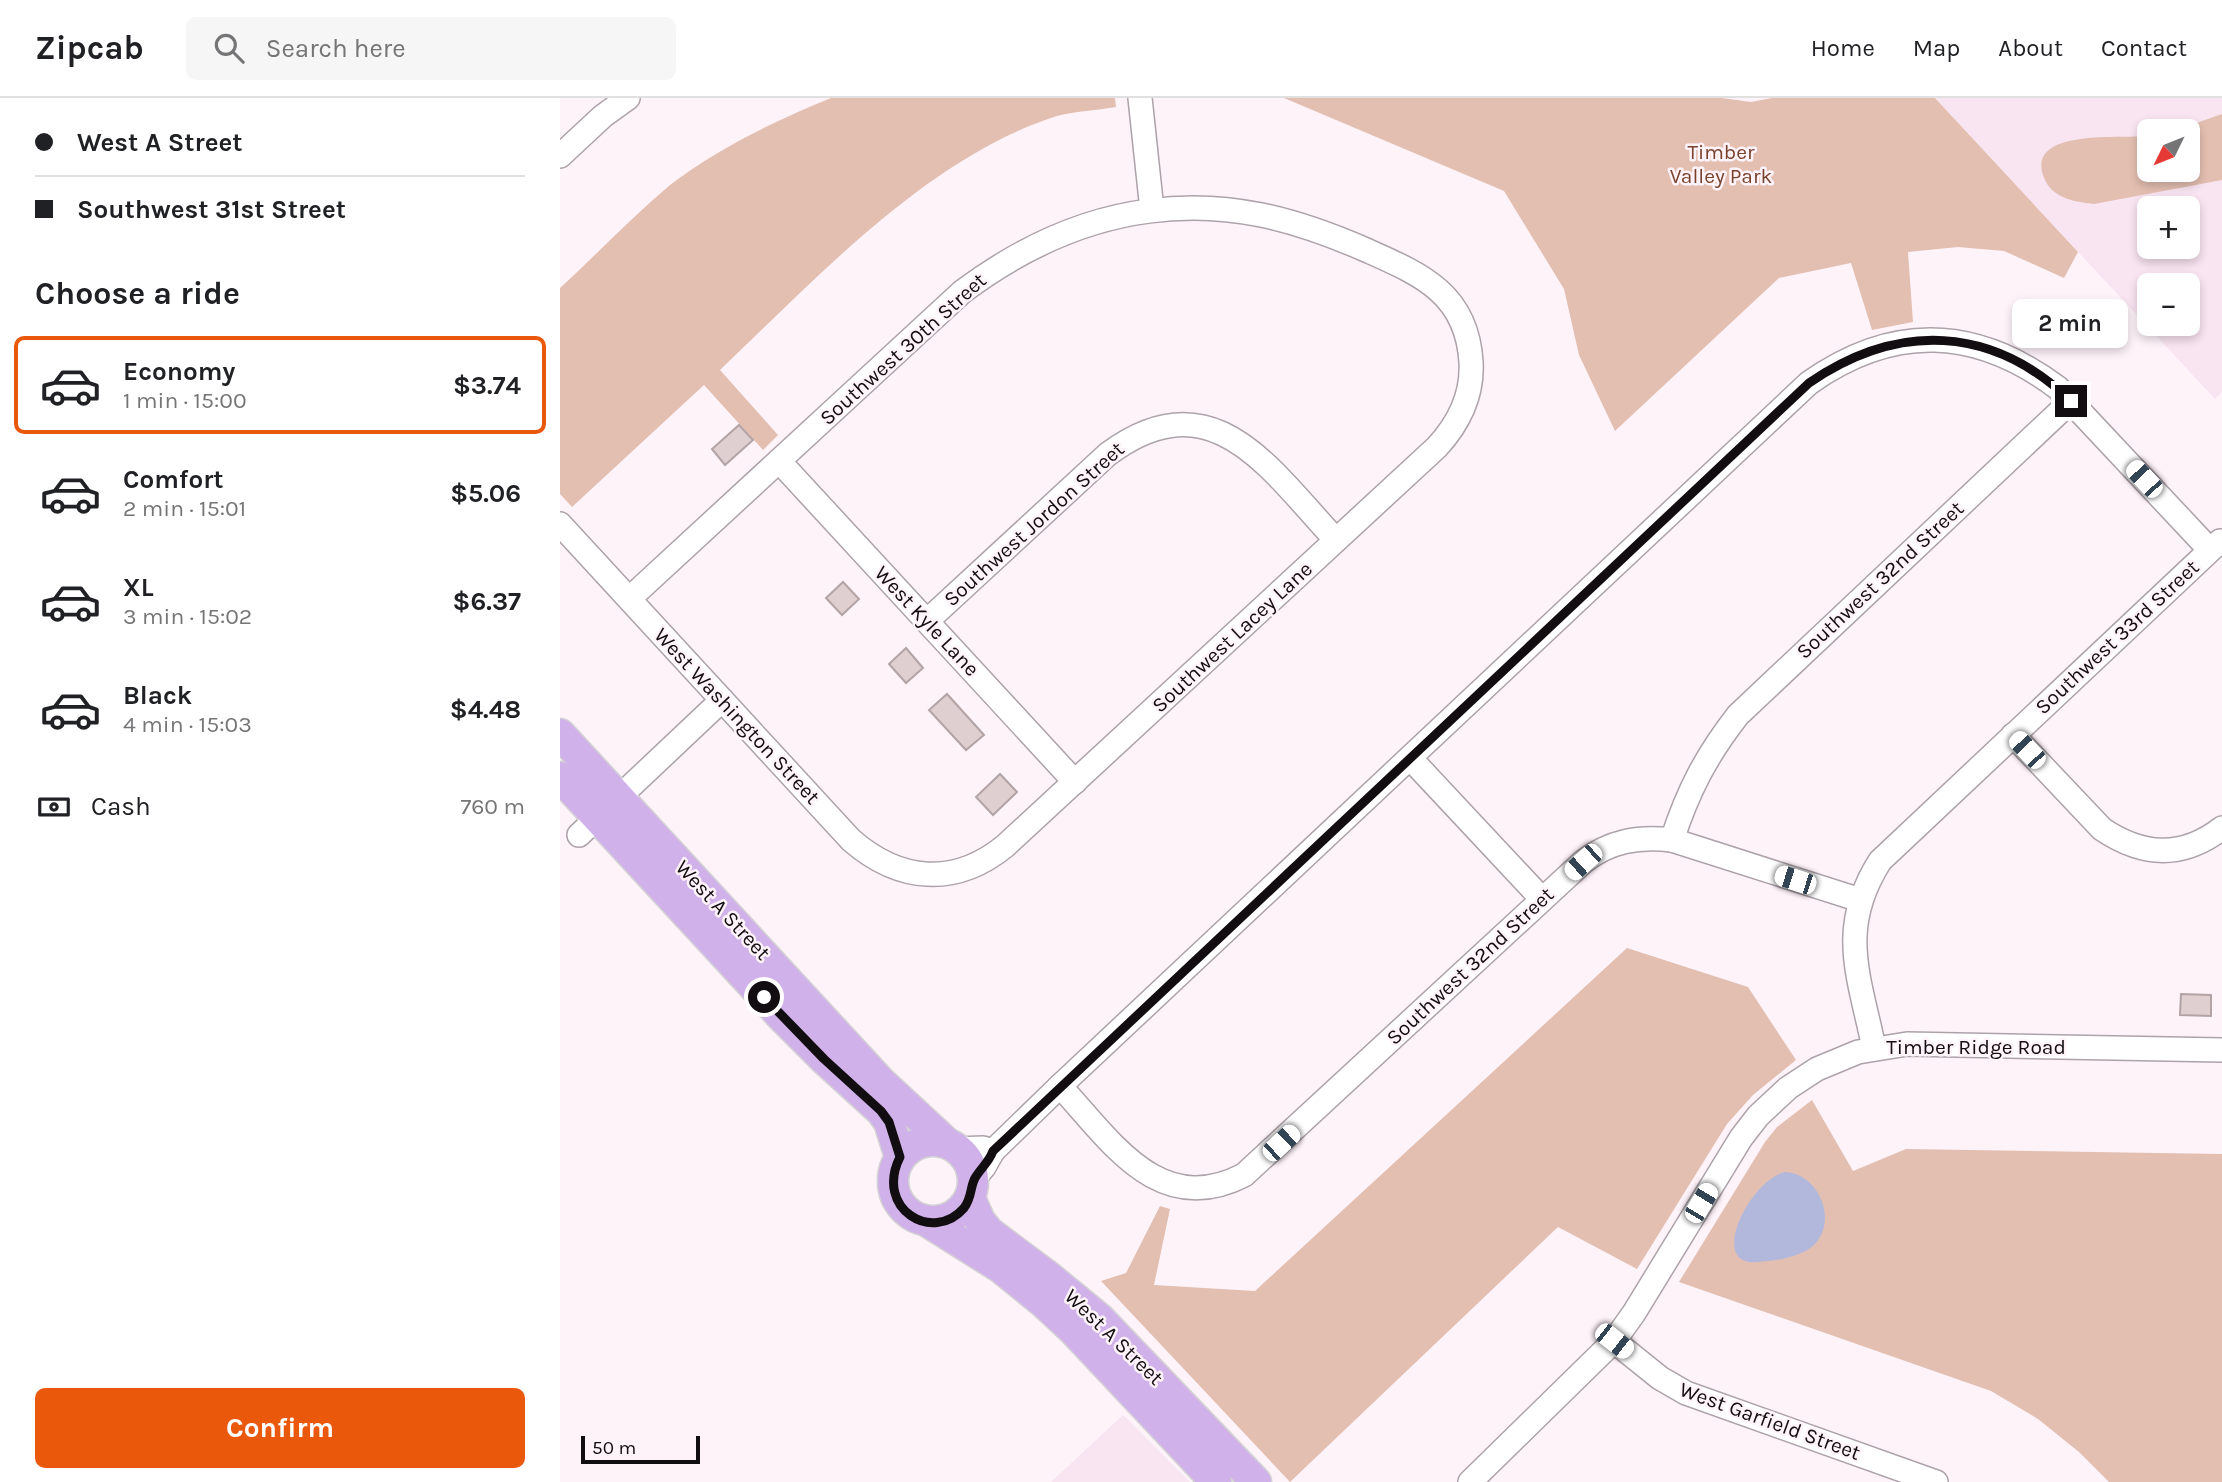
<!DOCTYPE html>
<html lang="en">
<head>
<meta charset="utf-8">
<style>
  :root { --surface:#fff; --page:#f6f6f6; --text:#202124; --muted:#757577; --line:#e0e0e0; --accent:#ea580c }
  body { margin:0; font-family:Karla,sans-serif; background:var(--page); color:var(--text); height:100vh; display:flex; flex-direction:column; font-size:26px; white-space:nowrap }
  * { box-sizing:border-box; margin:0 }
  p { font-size:23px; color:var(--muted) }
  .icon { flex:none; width:38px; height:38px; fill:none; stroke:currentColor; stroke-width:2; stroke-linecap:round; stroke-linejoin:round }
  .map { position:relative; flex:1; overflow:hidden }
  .drawer { display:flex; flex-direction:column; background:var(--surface); width:560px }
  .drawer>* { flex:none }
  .guide { display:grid; align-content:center; height:154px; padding:0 35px; background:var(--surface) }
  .needle { width:46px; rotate:227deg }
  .buttons { position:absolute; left:1577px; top:21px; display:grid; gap:14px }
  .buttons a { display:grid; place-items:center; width:63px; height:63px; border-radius:10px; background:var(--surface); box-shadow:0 4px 10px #0003; font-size:35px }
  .scale { position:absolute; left:21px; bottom:18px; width:119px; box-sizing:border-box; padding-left:7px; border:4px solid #120d10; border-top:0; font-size:19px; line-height:24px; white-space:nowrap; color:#120d10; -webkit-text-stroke:5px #fff3fa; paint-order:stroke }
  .end { position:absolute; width:32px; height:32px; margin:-16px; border:9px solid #120d10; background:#fff; box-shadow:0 0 0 4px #fff }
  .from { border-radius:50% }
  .bubble { position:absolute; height:49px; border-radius:10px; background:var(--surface); box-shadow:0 4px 10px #0003; font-size:23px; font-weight:700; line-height:49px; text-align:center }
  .car { position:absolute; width:21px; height:42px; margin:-21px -10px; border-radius:9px; box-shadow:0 0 5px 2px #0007; background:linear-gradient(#fff 24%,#345 0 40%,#fff 0 76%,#345 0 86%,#fff 0) }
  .guide b { display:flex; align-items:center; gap:24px; height:66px; font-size:26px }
  .guide b+b { border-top:2px solid var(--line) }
  .guide i { width:18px; height:18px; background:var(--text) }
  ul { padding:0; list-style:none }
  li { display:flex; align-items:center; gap:21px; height:98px; margin:0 14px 10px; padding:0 21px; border:4px solid transparent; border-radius:10px }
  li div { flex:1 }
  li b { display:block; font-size:26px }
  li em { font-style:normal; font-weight:700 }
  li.active { border-color:var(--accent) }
  li>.icon { width:63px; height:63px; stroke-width:1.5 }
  h2 { padding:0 35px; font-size:32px; line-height:84px }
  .pay { display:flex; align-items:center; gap:18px; height:77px; padding:0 35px; font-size:26px }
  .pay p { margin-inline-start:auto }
  .cta { display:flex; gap:14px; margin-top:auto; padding:14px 35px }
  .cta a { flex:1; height:80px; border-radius:10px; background:var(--accent); color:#fff; font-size:28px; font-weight:700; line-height:80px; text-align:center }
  header { display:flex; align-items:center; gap:42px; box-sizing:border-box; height:98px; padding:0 35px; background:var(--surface); border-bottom:2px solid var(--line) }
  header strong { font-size:33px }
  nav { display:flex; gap:38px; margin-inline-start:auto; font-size:24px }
  .search { width:490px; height:63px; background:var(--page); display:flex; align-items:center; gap:18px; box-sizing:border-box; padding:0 24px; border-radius:10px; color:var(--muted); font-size:26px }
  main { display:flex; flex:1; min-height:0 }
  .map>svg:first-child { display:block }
  .built { fill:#f9e4f1; fill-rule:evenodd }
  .green { fill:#e3bfb1 }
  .water { fill:#b2b8dc }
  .building { fill:#e0cfd1; stroke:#b3a3a5; stroke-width:2 }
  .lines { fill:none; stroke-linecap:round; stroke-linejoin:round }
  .minor-casing { stroke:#aea2aa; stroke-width:26 }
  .major-casing { stroke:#d4d3d4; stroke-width:33 }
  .minor { stroke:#fff; stroke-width:23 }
  .major { stroke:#d0b1e9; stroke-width:30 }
  .route { stroke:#120d10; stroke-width:9 }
  .labels { text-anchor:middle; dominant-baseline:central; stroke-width:5; stroke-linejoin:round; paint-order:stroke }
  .park-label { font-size:21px; fill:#78422d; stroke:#fff3fa }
  .street-label { font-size:21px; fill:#120d10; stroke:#fff3fa }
</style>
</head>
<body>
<header>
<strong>Zipcab</strong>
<div class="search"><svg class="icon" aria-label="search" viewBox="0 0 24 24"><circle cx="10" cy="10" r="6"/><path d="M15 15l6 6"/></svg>Search here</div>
<nav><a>Home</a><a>Map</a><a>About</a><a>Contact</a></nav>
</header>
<main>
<section class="drawer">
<div class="guide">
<b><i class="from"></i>West A Street</b>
<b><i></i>Southwest 31st Street</b>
</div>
<h2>Choose a ride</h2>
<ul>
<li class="active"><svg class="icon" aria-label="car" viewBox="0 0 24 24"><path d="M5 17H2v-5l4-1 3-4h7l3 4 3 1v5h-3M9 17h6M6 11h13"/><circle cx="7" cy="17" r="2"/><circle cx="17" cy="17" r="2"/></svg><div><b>Economy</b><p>1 min · 15:00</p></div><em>$3.74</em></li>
<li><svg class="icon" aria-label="car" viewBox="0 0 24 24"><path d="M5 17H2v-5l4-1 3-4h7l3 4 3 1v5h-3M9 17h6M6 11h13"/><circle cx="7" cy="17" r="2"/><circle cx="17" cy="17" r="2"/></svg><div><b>Comfort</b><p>2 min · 15:01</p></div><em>$5.06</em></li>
<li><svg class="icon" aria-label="car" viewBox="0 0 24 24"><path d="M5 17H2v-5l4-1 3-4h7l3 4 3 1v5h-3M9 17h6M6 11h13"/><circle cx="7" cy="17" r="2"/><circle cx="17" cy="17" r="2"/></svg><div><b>XL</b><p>3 min · 15:02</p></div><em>$6.37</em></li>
<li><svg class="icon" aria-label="car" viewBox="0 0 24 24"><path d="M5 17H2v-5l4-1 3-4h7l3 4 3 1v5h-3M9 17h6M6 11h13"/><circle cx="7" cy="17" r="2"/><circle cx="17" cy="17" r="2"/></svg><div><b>Black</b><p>4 min · 15:03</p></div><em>$4.48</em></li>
</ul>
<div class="pay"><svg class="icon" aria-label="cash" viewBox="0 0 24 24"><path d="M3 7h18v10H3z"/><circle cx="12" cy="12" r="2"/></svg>Cash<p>760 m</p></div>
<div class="cta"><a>Confirm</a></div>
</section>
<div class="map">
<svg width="1662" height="1384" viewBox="0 0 1662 1384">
  <rect width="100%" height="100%" fill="#fff3fa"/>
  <g class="built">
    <path d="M 1375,0 L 1662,0 L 1662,294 L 1655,301 ZM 1589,33 L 1628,33 L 1628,72 L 1589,72 ZM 1589,110 L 1628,110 L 1628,149 L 1589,149 ZM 1589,187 L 1628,187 L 1628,226 L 1589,226 Z"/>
    <path d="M 563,1317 L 630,1384 L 491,1384 Z"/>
  </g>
  <g class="green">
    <path d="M 271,0 L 555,0 L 556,9 C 534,13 509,13 488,21 C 362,65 255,182 160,272 L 218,337 L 203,352 L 144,287 L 12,409 L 0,396 L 0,190 C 37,156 72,119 110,87 C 156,51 217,22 271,0 Z"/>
    <path d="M 724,0 L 1162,0 L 1191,4 L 1212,0 L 1375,0 L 1518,154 L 1504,180 L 1444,153 L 1398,149 L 1348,154 L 1353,224 L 1312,232 L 1291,165 L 1219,180 L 1055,333 L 1019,257 L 1004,191 L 944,93 Z"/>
    <path d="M 1662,16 L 1662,82 L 1534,106 C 1517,104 1495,101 1486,84 C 1458,29 1563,41 1589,38 L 1589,72 L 1628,72 L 1628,33 L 1614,33 Z"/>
    <path d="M 1067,850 L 1188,889 L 1236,962 L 1193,997 L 1167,1026 L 1077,1171 L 998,1129 L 730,1384 L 541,1183 L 566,1175 L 600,1108 L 610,1111 L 594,1187 L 695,1193 Z"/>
    <path d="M 1252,1002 L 1293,1073 L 1346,1051 L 1662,1056 L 1662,1384 L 1549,1384 L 1519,1354 L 1478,1321 L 1431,1293 L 1119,1184 L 1205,1044 L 1217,1029 Z"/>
  </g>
  <path class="water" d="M 1225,1074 C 1258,1075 1279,1122 1254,1147 C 1242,1159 1214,1163 1198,1164 C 1147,1170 1188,1083 1225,1074 Z"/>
  <g class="building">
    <path d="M 179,327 L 193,342 L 165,367 L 152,351 Z"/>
    <path d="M 283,484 L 299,501 L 282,517 L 266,500 Z"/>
    <path d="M 346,550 L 363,570 L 346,585 L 329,566 Z"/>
    <path d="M 387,596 L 424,637 L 406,652 L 369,612 Z"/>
    <path d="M 440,676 L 457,694 L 433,717 L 416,699 Z"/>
    <path d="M 1621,896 L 1651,897 L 1651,918 L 1620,917 Z"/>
  </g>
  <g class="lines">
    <defs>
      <g id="minor">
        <path d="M 580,0 L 592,112"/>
        <path d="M 0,58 L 43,18 L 68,0"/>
        <path d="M 219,363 L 515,684"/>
        <path d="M 0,426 L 291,742 C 339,784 395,789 445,748 L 877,349 C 899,325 913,298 911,264 C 907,195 860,176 806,152 C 735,121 667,102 589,113 C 519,122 458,152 402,194 L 69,501"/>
        <path d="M 367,523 L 548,356 C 653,278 710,372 776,442"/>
        <path d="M 1453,637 L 1542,731 C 1582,758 1622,761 1662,730"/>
        <path d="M 850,660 L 981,800"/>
        <path d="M 19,737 L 162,602"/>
        <path d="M 1112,742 L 1300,802"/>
        <path d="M 1314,950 C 1299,877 1277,831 1320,763 L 1660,443"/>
        <path d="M 500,988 C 551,1043 599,1121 684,1077 L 1023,764 C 1050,743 1078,738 1112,742 C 1128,693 1146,658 1178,617 L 1511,303"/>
        <path d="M 397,1051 L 423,1050 L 433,1053"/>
        <path d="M 414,1081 L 424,1069 L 433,1053 L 500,988 L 1249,285 C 1333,226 1415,228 1498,290 L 1650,452"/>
        <path d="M 1054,1243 L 1100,1280 L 1126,1295 L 1376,1384"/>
        <path d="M 910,1384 L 1054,1243 L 1074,1215 L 1181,1040 L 1198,1018 L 1228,990 L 1257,971 L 1298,954 L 1347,946 L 1662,952"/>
      </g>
      <g id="major">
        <path d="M 0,636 L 320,983 L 387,1045"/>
        <path d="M 0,679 L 222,919 L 264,961 L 321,1013 L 329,1024 L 340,1059"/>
        <circle cx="373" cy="1083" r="40"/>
        <path d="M 410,1100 L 420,1123 L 429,1134 L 489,1179 L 539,1220 L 696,1384"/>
        <path d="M 368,1124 L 441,1170 L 484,1205 L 513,1232 L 656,1384"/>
      </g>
    </defs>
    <use href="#minor" class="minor-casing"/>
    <use href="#major" class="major-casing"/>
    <use href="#minor" class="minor"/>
    <use href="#major" class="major"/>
  </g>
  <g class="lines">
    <path class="route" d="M 204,899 L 264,961 L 321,1013 L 329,1024 L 340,1059 C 314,1111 373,1146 404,1110 C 412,1100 410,1089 415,1080 C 421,1070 429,1064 433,1053 L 1249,285 C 1338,224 1432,227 1511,303"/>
  </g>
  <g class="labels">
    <g class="park-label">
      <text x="1161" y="54">Timber<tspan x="1161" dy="24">Valley Park</tspan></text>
    </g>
    <g class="street-label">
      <text transform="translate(343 251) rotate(-42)">Southwest 30th Street</text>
      <text transform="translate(474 426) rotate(-42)">Southwest Jordon Street</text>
      <text transform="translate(1320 482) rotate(-43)">Southwest 32nd Street</text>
      <text transform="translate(367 523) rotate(47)">West Kyle Lane</text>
      <text transform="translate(672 539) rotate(-43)">Southwest Lacey Lane</text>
      <text transform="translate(1557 539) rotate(-43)">Southwest 33rd Street</text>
      <text transform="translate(177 618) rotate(47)">West Washington Street</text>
      <text transform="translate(163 812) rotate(47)">West A Street</text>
      <text transform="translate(910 868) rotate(-43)">Southwest 32nd Street</text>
      <text x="1416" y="949">Timber Ridge Road</text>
      <text transform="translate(554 1239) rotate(44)">West A Street</text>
      <text transform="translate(1210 1323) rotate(20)">West Garfield Street</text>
    </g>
  </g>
</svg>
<div class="buttons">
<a><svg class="needle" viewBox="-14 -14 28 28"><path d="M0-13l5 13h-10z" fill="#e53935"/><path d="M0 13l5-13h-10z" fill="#757577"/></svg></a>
<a>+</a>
<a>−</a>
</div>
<div class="scale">50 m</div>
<i class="end from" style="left:204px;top:899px"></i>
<i class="end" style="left:1511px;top:303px"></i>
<div class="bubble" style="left:1452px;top:201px;width:116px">2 min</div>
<i class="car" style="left:1584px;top:381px;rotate:317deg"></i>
<i class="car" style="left:1467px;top:652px;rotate:317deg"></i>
<i class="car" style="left:1023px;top:764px;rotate:228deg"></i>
<i class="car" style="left:1235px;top:782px;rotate:288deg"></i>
<i class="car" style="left:721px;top:1045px;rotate:47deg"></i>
<i class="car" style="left:1141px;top:1105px;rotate:31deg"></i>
<i class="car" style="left:1054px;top:1243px;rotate:128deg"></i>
</div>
</main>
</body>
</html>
